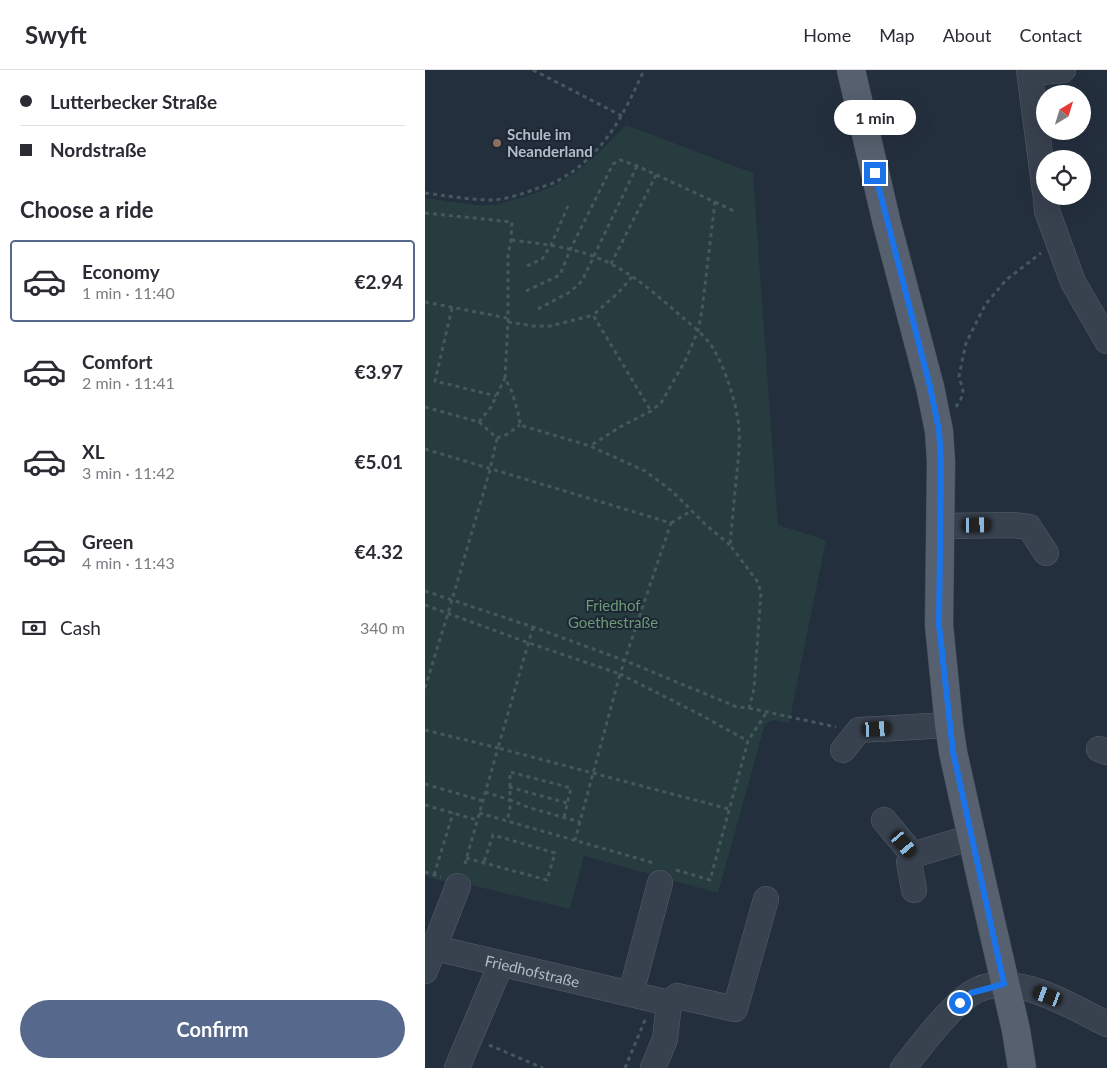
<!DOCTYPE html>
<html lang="en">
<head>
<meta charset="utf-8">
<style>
  :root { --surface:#fff; --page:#f2f2f3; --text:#2b2b33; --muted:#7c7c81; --line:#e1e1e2; --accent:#56698c }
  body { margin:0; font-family:Lato,sans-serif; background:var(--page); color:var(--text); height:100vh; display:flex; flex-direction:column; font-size:19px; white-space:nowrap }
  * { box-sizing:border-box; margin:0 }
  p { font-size:16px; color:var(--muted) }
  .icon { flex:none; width:28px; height:28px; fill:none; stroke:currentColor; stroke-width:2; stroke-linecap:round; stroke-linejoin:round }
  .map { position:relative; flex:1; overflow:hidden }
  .panel { display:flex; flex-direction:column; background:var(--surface); width:425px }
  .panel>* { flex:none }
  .banner { display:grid; align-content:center; height:110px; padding:0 20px; background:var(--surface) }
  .needle { width:32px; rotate:38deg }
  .controls { position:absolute; left:611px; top:15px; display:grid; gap:10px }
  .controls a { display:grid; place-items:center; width:55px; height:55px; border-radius:50%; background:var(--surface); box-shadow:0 5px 20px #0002; font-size:25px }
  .end { position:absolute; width:22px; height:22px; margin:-11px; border:6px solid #1a73e8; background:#fff; box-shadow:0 0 0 2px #fff }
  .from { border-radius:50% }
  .bubble { position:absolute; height:35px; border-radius:18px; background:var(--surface); box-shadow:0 5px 20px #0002; font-size:16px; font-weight:700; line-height:35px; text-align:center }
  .car { position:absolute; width:15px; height:30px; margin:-15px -8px; border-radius:6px; box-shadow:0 0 4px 1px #0007; background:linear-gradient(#222 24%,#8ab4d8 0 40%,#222 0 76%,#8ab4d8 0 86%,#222 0) }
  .banner b { display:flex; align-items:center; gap:18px; height:48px; font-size:19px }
  .banner b+b { border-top:1px solid var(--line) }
  .banner i { width:12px; height:12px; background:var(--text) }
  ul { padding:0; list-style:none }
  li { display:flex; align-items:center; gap:15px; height:82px; margin:0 10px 8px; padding:0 10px; border:2px solid transparent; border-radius:5px }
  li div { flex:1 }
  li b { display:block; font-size:19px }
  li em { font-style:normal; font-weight:700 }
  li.selected { border-color:var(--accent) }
  li>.icon { width:45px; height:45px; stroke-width:1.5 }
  h2 { padding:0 20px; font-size:22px; line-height:60px }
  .pay { display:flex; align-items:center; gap:12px; height:55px; padding:0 20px; font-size:19px }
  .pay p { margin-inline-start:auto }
  .action { display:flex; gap:10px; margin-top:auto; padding:10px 20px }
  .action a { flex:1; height:58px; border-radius:30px; background:var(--accent); color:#fff; font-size:20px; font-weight:700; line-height:58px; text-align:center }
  header { display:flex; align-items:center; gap:30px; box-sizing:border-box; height:70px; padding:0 25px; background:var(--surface); border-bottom:1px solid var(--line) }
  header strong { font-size:24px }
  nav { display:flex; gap:28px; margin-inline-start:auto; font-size:18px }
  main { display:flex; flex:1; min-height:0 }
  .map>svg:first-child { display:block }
  .green { fill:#263c3f }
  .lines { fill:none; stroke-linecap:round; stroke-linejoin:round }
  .minor-casing { stroke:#565f6c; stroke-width:26 }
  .major-casing { stroke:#414a57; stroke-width:29 }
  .path { stroke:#44595c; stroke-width:3; stroke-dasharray:4 4; stroke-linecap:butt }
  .minor { stroke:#38414e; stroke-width:25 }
  .major { stroke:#56606e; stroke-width:28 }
  .route { stroke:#1a73e8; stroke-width:6 }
  .education-dot { fill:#8d6e63; stroke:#1d2633; stroke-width:2 }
  .labels { text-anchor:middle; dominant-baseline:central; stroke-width:4; stroke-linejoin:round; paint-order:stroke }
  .poi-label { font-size:15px; font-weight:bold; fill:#b4bcc9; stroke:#1d2633; text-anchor:start }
  .park-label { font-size:15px; fill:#6b9a76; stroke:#1d2633 }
  .street-label { font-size:15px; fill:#b4bcc9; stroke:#1d2633 }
</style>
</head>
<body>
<header>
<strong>Swyft</strong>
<nav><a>Home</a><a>Map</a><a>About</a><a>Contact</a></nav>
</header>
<main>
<section class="panel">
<div class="banner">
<b><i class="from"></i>Lutterbecker Straße</b>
<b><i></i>Nordstraße</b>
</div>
<h2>Choose a ride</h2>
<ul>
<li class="selected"><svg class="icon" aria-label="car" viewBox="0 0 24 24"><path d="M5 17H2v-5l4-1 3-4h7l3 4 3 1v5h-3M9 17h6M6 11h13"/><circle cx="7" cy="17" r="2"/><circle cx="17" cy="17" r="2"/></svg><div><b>Economy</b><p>1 min · 11:40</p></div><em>€2.94</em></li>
<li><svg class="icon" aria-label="car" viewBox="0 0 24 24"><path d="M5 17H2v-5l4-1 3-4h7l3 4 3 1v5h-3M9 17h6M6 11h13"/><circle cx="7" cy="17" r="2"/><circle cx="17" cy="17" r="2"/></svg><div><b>Comfort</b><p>2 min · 11:41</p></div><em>€3.97</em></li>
<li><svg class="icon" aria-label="car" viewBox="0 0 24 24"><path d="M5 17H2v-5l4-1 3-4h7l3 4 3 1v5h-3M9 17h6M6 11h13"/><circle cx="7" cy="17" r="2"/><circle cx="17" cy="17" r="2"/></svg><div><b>XL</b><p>3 min · 11:42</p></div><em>€5.01</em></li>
<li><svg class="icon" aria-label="car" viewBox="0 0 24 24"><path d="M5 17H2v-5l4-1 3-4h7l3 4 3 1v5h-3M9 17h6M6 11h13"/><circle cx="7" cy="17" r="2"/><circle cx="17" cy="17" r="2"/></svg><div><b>Green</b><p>4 min · 11:43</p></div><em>€4.32</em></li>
</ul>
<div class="pay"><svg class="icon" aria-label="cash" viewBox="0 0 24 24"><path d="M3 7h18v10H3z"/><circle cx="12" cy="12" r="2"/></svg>Cash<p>340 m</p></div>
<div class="action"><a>Confirm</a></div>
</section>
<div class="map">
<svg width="682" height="998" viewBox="0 0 682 998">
  <rect width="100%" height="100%" fill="#242f3e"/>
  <path class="green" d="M 201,55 L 328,103 L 353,455 L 401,470 L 364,653 L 349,650 L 340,654 L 293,823 L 159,786 L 145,839 L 46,815 L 33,816 L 0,806 L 0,128 C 22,131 46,136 69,135 C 76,134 84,131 91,129 C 142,117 166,91 201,55 Z"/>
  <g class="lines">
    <defs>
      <g id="minor">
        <path d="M 604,0 L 620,122"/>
        <path d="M 605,3 L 638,0"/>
        <path d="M 621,126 L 622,141 L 648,212 L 682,271"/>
        <path d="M 514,456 L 589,455 L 604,457 L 621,483"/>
        <path d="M 674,679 L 682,682"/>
        <path d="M 418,680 L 434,660 L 524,655"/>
        <path d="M 459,750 L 488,785"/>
        <path d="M 489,820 L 484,792 L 488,785 L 547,767"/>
        <path id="s1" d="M 10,878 L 244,933 L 240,969 L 228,998"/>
        <path d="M 0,901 L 33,816"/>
        <path d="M 206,923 L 235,813"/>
        <path d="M 244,933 L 252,926 L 310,939 L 341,829"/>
        <path d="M 32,998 L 76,894"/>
        <path d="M 478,998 C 498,974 520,942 545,924 C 585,897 645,936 682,954"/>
      </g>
      <path id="major" d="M 426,0 L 462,154 L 505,317 L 514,361 L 516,392 L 514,555 L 524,655 L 528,682 L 558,817 L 591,960 L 597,998"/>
    </defs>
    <use href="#minor" class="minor-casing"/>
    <use href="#major" class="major-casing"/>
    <g class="path">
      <path d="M 108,0 L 197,46"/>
      <path d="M 0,123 C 23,126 45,130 68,130 C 83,129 100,123 113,118 C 120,116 128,114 134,110 C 179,85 199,44 219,0"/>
      <path d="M 290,132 L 311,142"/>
      <path d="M 0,143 L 87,152 L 86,170 L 83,184 L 83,252 L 80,308 L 87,322 L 94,346 L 95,355 L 165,376 L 220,401 L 247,421 L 281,455 L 305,475"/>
      <path d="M 186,194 L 231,105"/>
      <path d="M 102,196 L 117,189 L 126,175 L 143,136"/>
      <path d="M 207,207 L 193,223 L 168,245 L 226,341"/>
      <path d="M 101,221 L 135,205 L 145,180 L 188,94 L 195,90 L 212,96 L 290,132 L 277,240 L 273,261 L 260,291 L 236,333 L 226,341 L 195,357 L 165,376"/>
      <path d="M 0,232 L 82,248"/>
      <path d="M 27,238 L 10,311 L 71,326"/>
      <path d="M 113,239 L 145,222 L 157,211 L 212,96"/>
      <path d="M 83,252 L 109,256 L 126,256 L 168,245"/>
      <path d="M 0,337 L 54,352 L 66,337 L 80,308"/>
      <path d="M 531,337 L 536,329 L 538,321 L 534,306 L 541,273 L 560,235 L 581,210 L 616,183"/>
      <path d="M 54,352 L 72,368 L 81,365 L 95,355"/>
      <path d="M 0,379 L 246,453 L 195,604 L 272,643 L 323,671"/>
      <path d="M 246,453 L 266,441"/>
      <path d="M 0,521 L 27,530 L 65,400 L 72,368"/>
      <path d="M 0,535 L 104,573 L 195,604 L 150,770"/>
      <path d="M 108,557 L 73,678 L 304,739"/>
      <path d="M 0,618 L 27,530 L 108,557 L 201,591 L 312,637 L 324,638 L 329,619 L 336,522 L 332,511 L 305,475 C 307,454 309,432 311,411 C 313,391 316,370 313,350 C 309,326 300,299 288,278 C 280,265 267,256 256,246 C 234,227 212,207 186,194 C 155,178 120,174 86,170"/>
      <path d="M 324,638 L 411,657"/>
      <path d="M 0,660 L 73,678 L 39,797"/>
      <path d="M 0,714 L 58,731"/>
      <path d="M 84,717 L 142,733"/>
      <path d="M 60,722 L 85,730 L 85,739 L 82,751"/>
      <path d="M 0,735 L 52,750"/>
      <path d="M 54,743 L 229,793"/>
      <path d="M 139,747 L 146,718 L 85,702 L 85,730 L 105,738 L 155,752"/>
      <path d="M 41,788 L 122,810 L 130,783 L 68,765 L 59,792"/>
      <path d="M 251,800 L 285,810 L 323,671 L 341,643"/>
      <path d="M 0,802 L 16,807"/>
      <path d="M 9,805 L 28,743"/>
      <path d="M 64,975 L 118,998"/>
      <path d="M 200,998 L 220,950"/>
    </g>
    <use href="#minor" class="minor"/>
    <use href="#major" class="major"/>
  </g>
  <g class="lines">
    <path class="route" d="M 450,103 L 505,317 L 514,360 L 516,392 L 514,555 L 528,682 L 579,914 L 546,923 L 535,933"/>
  </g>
  <circle class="education-dot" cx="72" cy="73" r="5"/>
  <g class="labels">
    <g class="poi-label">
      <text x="82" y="64">Schule im<tspan x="82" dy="17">Neanderland</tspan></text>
    </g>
    <g class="park-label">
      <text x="188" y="535">Friedhof<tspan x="188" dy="17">Goethestraße</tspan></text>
    </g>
    <g class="street-label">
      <text stroke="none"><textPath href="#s1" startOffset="100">Friedhofstraße</textPath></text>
    </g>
  </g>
</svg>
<div class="controls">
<a><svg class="needle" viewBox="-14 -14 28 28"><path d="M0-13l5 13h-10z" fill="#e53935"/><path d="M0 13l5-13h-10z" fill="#7c7c81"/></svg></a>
<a><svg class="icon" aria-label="locate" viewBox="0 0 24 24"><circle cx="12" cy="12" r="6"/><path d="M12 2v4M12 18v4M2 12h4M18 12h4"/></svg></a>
</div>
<i class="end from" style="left:535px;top:933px"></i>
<i class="end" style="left:450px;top:103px"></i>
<div class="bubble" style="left:409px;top:30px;width:82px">1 min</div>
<i class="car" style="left:552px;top:455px;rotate:89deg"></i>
<i class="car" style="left:452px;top:659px;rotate:87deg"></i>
<i class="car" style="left:479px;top:774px;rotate:140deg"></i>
<i class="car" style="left:623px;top:926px;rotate:291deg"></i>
</div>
</main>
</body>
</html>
